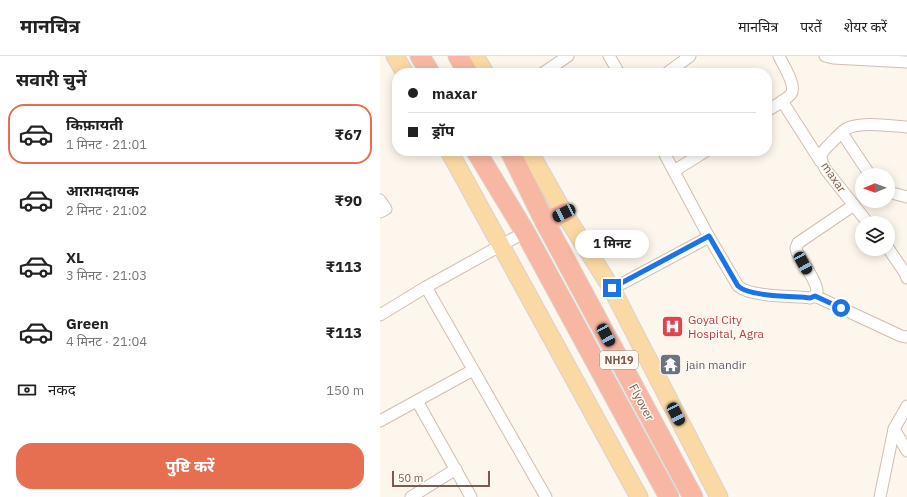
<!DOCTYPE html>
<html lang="hi">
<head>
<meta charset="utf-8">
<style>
  :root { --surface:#fff; --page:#f6f6f6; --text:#222; --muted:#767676; --line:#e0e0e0; --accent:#e76f51 }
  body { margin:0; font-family:"IBM Plex Sans","Noto Sans Devanagari",sans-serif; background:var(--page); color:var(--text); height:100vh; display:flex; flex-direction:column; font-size:15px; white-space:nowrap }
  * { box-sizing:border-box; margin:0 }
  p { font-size:13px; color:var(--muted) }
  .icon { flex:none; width:22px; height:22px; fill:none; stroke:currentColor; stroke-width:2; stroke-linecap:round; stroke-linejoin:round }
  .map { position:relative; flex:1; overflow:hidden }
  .details { display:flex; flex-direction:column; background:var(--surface); width:380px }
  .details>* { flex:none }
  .banner { position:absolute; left:12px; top:12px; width:380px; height:88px; border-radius:16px; box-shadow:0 2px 10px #0003; display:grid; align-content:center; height:88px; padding:0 16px; background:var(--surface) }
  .needle { width:26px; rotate:269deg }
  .buttons { position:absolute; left:475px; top:112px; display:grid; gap:8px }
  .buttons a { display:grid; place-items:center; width:40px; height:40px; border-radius:50%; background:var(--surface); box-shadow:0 2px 10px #0003; font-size:20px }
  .scale { position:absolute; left:12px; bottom:10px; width:98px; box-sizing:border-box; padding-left:4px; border:2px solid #7a5c4d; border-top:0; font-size:11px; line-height:14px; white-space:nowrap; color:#7a5c4d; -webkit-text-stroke:3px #fffaf3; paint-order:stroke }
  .end { position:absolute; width:18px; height:18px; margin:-9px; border:5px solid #1a73e8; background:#fff; box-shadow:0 0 0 2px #fff }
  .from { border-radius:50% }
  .bubble { position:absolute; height:28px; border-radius:14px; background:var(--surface); box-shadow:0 2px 10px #0003; font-size:13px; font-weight:700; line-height:28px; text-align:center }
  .car { position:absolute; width:12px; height:24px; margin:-12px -6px; border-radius:5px; box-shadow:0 0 3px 1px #0007; background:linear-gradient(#222 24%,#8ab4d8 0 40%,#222 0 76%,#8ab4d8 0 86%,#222 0) }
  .banner b { display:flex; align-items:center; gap:14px; height:38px; font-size:15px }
  .banner b+b { border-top:1px solid var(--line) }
  .banner i { width:10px; height:10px; background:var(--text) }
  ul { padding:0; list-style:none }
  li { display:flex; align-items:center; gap:12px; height:60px; margin:0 8px 6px; padding:0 8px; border:2px solid transparent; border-radius:16px }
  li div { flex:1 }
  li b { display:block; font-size:15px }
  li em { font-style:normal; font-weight:700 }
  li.on { border-color:var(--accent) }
  li>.icon { width:36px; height:36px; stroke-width:1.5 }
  h2 { padding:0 16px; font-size:18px; line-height:48px }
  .pay { display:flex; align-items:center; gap:10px; height:44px; padding:0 16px; font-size:15px }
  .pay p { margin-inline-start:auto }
  .button { display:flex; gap:8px; margin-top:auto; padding:8px 16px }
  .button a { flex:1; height:46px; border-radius:16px; background:var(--accent); color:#fff; font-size:16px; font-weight:700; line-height:46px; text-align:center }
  header { display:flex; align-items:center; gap:24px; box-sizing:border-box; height:56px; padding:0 20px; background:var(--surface); border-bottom:1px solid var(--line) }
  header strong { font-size:19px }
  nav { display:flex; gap:22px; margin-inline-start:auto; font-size:14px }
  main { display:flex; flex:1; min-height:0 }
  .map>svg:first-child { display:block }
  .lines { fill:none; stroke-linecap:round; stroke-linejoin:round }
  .street-casing { stroke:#d1beb0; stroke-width:13 }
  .primary-casing { stroke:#dad1cd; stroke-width:19 }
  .highway-casing { stroke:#dad1cd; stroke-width:21 }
  .street { stroke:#fff; stroke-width:11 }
  .primary { stroke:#fbd9a5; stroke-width:17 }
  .highway { stroke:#f7b7a3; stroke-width:19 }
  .route { stroke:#1a73e8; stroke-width:5 }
  .labels { text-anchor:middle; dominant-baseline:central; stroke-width:3; stroke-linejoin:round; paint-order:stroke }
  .shield { fill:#fffaf3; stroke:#a28b7f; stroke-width:1 }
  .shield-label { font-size:11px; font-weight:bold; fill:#7a5c4d }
  .street-label { font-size:12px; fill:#7a5c4d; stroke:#fffaf3 }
  .health-label { font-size:12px; fill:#be3a42; stroke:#fffaf3; text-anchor:start }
  .worship-label { font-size:12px; fill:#5b616d; stroke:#fffaf3; text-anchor:start }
</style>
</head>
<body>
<header>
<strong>मानचित्र</strong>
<nav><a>मानचित्र</a><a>परतें</a><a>शेयर करें</a></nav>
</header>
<main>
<section class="details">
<h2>सवारी चुनें</h2>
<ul>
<li class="on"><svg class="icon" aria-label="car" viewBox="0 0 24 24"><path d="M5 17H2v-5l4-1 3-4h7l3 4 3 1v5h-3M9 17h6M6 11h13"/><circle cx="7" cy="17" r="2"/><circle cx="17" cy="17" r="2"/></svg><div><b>किफ़ायती</b><p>1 मिनट · 21:01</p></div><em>₹67</em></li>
<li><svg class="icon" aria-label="car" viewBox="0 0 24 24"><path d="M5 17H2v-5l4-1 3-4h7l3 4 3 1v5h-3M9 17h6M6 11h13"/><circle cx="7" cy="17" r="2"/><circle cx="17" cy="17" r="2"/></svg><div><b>आरामदायक</b><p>2 मिनट · 21:02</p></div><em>₹90</em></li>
<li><svg class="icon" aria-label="car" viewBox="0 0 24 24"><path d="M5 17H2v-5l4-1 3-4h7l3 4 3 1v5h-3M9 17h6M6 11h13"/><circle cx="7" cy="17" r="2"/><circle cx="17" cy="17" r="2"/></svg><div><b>XL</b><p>3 मिनट · 21:03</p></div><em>₹113</em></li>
<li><svg class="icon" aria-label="car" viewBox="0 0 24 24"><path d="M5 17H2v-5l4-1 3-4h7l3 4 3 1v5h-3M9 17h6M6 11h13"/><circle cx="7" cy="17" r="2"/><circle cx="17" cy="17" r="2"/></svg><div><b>Green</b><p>4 मिनट · 21:04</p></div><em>₹113</em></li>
</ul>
<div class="pay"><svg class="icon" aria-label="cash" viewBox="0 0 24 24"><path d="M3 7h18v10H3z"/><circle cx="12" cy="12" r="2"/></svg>नकद<p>150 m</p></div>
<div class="button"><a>पुष्टि करें</a></div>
</section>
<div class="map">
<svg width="527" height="441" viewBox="0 0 527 441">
  <rect width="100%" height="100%" fill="#fdf6ec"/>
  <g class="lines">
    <defs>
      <g id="street">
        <path d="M 229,0 L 239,17"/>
        <path d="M 445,0 L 453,2 L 527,6"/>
        <path d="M 163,17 L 188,0"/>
        <path d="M 287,17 L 310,0"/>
        <path d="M 402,45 L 441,106"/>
        <path d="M 387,55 C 394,50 405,45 411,38 C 417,30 403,9 399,0"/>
        <path d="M 462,77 L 490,119"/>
        <path d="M 294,115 L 326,95"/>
        <path d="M 508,136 L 527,141"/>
        <path d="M 0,144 L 6,153 L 0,156"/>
        <path d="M 488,167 L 446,114 C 439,102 439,98 450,88 C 455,83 460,77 466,73 C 480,65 511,70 527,71"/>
        <path d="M 329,181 L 358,230 C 370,241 413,240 430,242 C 433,241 436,239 437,236 C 438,227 421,204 417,196 L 416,192 L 418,187 L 474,149"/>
        <path d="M 508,192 L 525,217 L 527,222"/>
        <path d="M 46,231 L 166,441"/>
        <path d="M 232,233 L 329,181 L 283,95"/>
        <path d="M 435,240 L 521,280 L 527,281"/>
        <path d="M 0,259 L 46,231 L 145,176"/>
        <path d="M 37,345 L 91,441"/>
        <path d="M 0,365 L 93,314"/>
        <path d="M 514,373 L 527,395"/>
        <path d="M 31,441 L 76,413"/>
        <path d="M 500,441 L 514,373 L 527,350"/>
      </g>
      <g id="primary">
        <path d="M 15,0 L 25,17"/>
        <path d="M 95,0 L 105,17"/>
        <path d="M 69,95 L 259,441"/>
        <path d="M 149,95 L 184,157 L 232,233 L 339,441"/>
      </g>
      <g id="highway">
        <path d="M 40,0 L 50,17"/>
        <path d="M 78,0 L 88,17"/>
        <path d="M 96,95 L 145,176 L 289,441"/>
        <path d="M 130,95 L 165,166 L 313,441"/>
        <path d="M 165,166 L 184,157"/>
      </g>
    </defs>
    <use href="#street" class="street-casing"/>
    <use href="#primary" class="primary-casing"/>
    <use href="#highway" class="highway-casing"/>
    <use href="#street" class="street"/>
    <use href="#primary" class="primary"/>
    <use href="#highway" class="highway"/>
  </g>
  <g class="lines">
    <path class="route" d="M 232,232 L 329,180 L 358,230 C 370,241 413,240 430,242 L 435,240 L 461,252"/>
  </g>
  <defs>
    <symbol id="hospital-square" viewBox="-11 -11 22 22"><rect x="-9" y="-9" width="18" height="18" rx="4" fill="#e0444e" stroke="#fffaf3"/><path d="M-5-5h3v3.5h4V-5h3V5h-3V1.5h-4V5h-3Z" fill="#fff"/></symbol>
    <symbol id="temple-square" viewBox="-11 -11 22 22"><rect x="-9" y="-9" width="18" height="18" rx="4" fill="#6b7280" stroke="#fffaf3"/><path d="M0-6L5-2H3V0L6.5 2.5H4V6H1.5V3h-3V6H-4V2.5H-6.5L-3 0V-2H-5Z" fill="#fff"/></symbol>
  </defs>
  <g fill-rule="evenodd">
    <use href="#hospital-square" x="280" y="258" width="25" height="25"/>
    <use href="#temple-square" x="278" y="296" width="25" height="25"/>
  </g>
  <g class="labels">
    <rect class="shield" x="220" y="295" width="38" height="18" rx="3"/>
    <g class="shield-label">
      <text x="239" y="304">NH19</text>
    </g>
    <g class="street-label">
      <text transform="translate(454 121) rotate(56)">maxar</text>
      <text transform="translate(262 346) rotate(62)">Flyover</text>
    </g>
    <g class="health-label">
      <text x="308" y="263">Goyal City<tspan x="308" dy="14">Hospital, Agra</tspan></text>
    </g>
    <g class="worship-label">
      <text x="306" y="308">jain mandir</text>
    </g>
  </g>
</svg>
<div class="buttons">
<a><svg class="needle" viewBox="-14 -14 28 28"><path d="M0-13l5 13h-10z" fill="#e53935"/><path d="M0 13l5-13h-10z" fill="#767676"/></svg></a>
<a><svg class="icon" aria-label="layers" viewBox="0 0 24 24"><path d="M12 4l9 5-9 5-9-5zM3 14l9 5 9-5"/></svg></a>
</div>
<div class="scale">50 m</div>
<i class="end from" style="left:461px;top:252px"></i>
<i class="end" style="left:232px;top:232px"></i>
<div class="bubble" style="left:195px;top:174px;width:74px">1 मिनट</div>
<i class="car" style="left:184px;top:157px;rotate:244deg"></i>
<i class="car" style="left:423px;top:207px;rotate:151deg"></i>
<i class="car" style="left:226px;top:279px;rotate:152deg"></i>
<i class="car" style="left:296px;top:358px;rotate:153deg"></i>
<div class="banner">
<b><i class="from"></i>maxar</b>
<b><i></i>ड्रॉप</b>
</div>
</div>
</main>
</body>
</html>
